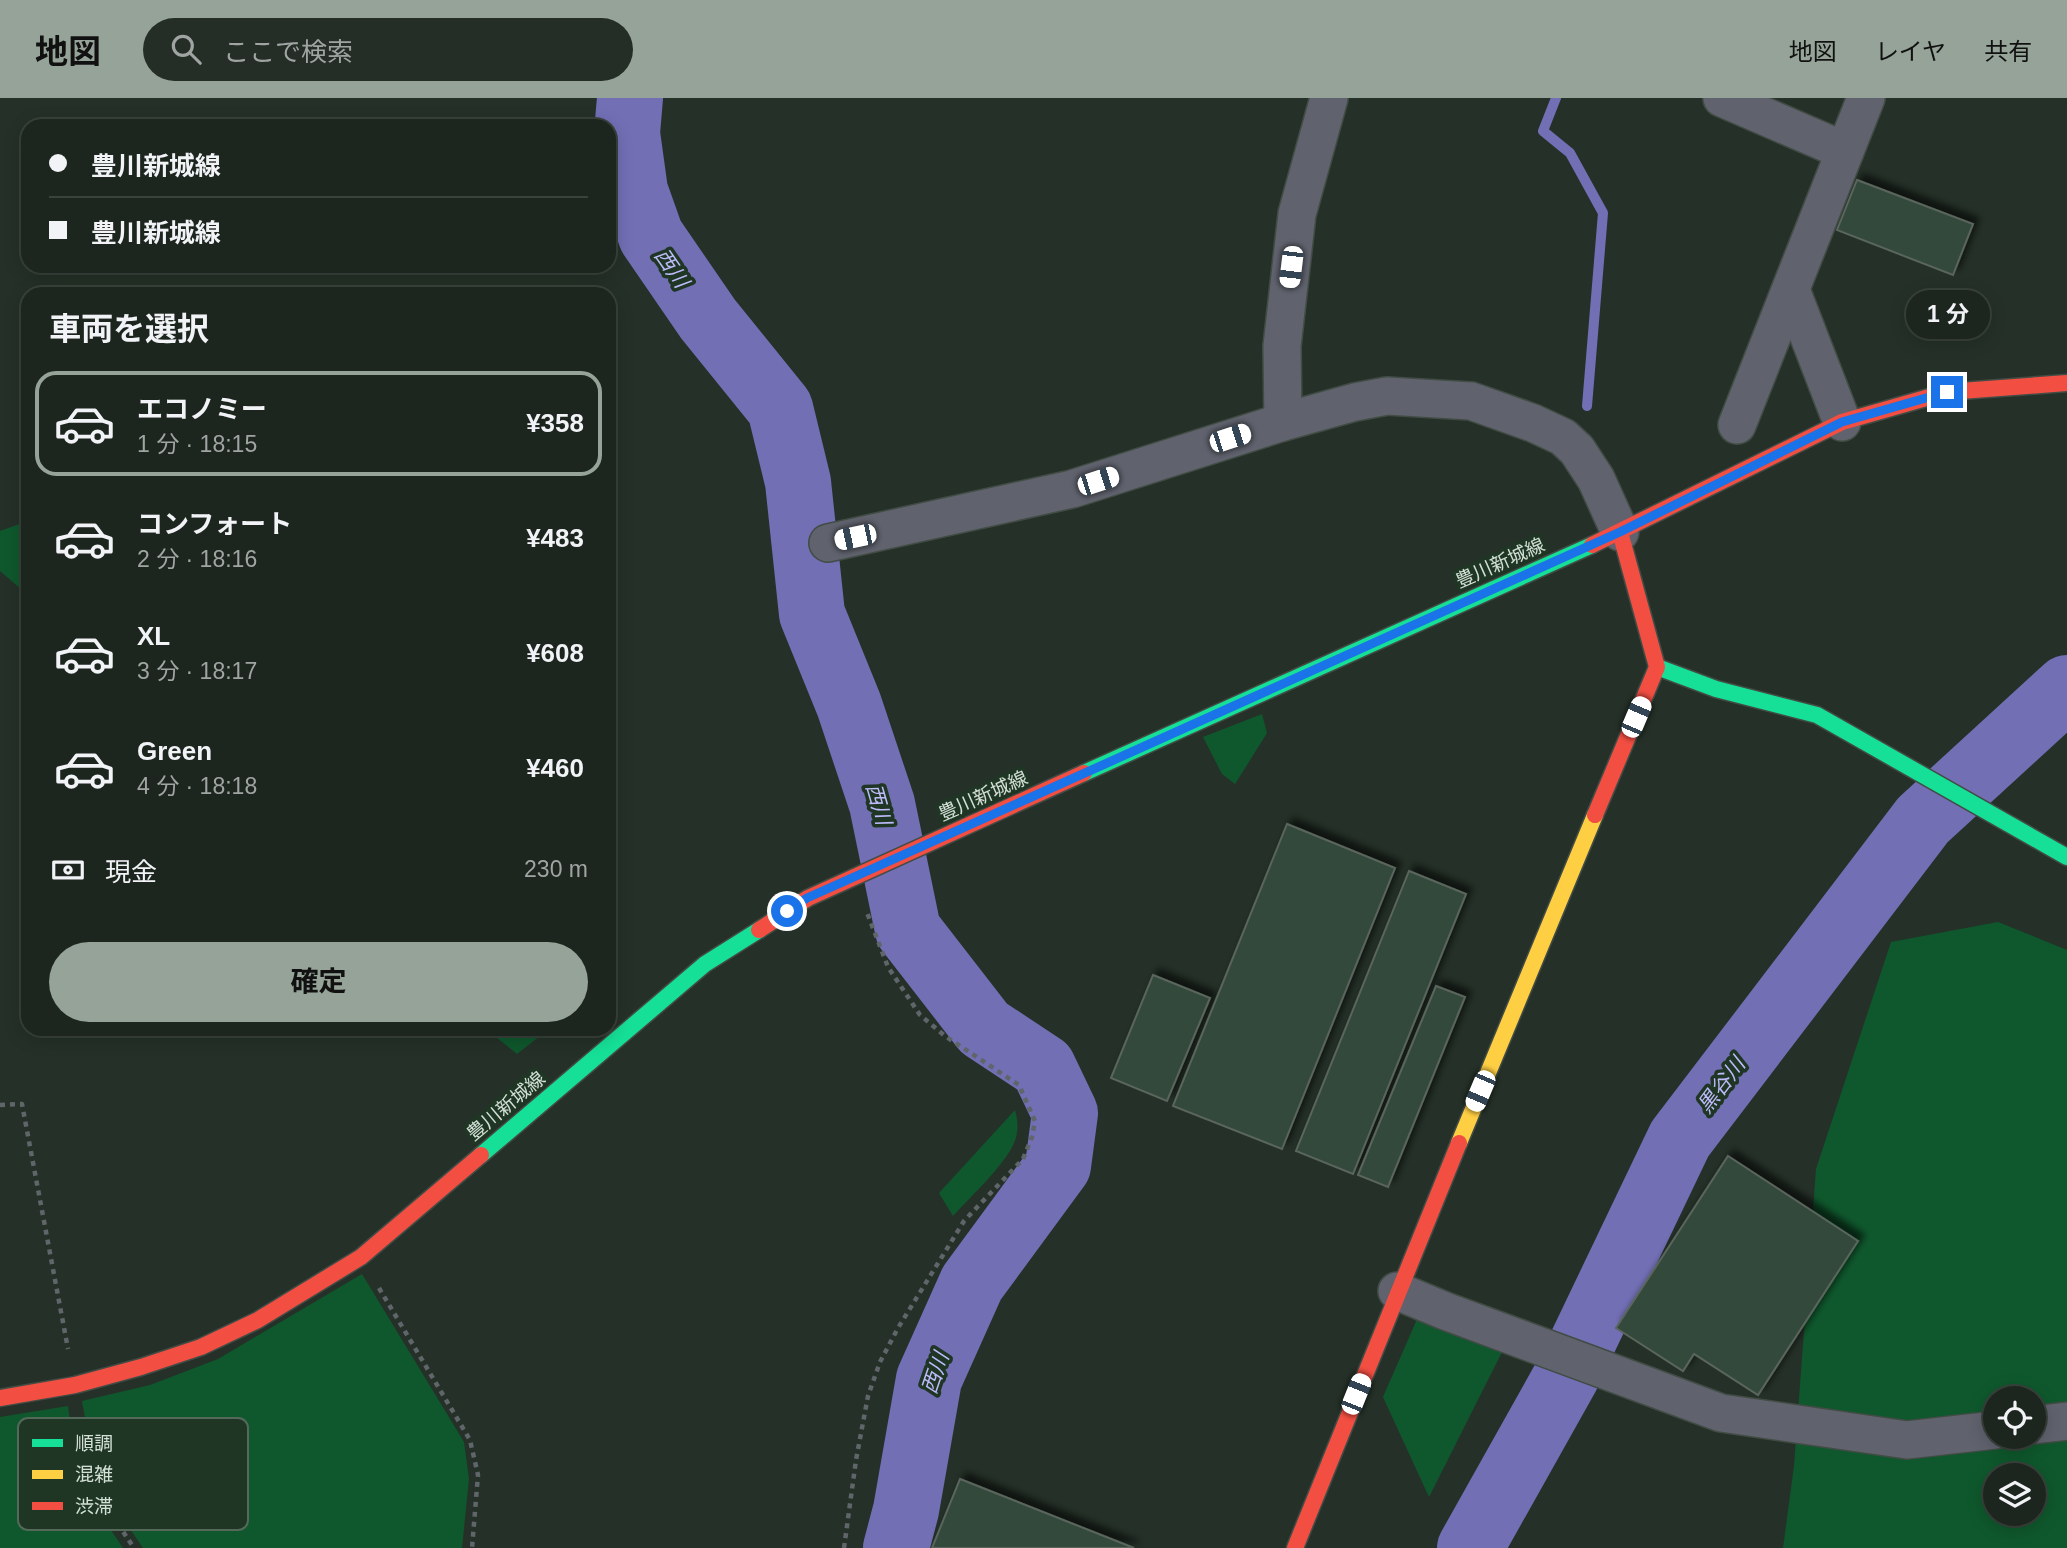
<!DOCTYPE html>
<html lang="ja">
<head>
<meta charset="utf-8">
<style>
  :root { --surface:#1c251e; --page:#252d27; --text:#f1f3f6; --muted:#a0a5a4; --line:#3a423c; --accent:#95a398 }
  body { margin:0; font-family:Helvetica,"Noto Sans JP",sans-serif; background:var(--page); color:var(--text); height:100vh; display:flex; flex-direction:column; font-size:26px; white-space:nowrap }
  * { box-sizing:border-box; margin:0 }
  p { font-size:23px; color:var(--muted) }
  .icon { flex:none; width:38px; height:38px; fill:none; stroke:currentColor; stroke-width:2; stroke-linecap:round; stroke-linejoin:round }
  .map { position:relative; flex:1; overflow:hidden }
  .drawer { position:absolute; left:21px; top:189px; width:595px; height:749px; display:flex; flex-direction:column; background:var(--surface); border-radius:21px; box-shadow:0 4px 18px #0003,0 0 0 2px var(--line) }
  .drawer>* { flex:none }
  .top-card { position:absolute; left:21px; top:21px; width:595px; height:154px; border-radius:21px; box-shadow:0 4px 18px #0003,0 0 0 2px var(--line); display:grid; align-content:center; height:154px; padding:0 28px; background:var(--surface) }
  .tools { position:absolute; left:1983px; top:1288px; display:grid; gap:14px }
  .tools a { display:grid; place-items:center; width:63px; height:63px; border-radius:50%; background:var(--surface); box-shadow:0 4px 18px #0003,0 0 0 2px var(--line); font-size:35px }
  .end { position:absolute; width:32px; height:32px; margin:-16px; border:9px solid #1a73e8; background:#fff; box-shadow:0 0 0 4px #fff }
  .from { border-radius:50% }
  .bubble { position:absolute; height:49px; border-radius:24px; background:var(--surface); box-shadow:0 4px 18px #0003,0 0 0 2px var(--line); font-size:23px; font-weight:700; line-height:49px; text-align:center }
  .car { position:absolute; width:21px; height:42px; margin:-21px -10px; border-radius:9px; box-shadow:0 0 5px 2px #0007; background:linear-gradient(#fff 24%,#345 0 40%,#fff 0 76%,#345 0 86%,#fff 0) }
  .top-card b { display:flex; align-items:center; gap:24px; height:66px; font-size:26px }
  .top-card b+b { border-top:2px solid var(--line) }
  .top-card i { width:18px; height:18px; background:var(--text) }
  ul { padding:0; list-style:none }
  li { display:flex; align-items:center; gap:21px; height:105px; margin:0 14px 10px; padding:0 14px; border:4px solid transparent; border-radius:21px }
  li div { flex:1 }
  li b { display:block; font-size:26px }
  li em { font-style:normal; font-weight:700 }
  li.selected { border-color:var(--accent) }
  li>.icon { width:63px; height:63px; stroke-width:1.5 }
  h2 { padding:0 28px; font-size:32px; line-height:84px }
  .pay { display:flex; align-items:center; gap:18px; height:77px; padding:0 28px; font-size:26px }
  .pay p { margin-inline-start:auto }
  .cta { display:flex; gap:14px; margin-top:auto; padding:14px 28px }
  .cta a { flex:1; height:80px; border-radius:42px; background:var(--accent); color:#111; font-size:28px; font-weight:700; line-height:80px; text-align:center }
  header { display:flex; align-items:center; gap:42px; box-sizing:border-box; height:98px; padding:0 35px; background:var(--accent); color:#111 }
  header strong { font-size:33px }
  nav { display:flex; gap:38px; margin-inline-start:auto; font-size:24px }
  .search { width:490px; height:63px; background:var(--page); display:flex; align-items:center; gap:18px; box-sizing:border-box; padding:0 24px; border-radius:38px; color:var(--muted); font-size:26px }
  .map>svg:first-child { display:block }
  .green { fill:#0f582d; fill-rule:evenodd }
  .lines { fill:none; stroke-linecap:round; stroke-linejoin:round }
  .stream { stroke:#726fb5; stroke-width:10 }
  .river { stroke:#726fb5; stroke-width:66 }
  .building { fill:#33483a; stroke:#5a655d; stroke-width:2; filter:url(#shadow) }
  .street-casing { stroke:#424c45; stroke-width:40 }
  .fast-casing { stroke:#424c45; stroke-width:19 }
  .slow-casing { stroke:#424c45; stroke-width:19 }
  .jam-casing { stroke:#424c45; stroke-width:19 }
  .path { stroke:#60656a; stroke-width:4.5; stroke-dasharray:5 5; stroke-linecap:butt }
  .street { stroke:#60636e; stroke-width:37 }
  .fast { stroke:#16e098; stroke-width:16 }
  .slow { stroke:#ffcf43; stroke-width:16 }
  .jam { stroke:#f24e42; stroke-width:16 }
  .route { stroke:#1a73e8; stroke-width:9 }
  .labels { text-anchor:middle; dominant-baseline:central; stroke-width:7; stroke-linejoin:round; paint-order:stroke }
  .street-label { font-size:19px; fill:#d2e0d5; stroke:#203625 }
  .water-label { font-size:21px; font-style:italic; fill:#bdbbfa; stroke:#203625 }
  .key { fill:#203625; stroke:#55695a; stroke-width:2 }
  .key-label { font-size:19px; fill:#d2e0d5 }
</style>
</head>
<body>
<header>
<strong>地図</strong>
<div class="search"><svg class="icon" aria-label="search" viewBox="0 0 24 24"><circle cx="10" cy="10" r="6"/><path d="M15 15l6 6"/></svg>ここで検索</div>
<nav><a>地図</a><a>レイヤ</a><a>共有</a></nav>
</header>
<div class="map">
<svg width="2067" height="1450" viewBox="0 0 2067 1450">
  <defs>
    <filter id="shadow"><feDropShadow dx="6" dy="-6" stdDeviation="3.5" flood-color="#0009"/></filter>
  </defs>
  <rect width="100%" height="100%" fill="#253128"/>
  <g class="green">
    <path d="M 28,423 L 28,497 L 0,473 L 0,433 Z"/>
    <path d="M 1262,616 L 1267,635 L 1235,686 L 1222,676 L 1203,639 Z"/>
    <path d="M 1998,824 L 2067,852 L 2067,1450 L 1783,1450 L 1794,1368 L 1816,1071 L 1891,844 ZM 1995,1300 L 2034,1300 L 2034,1339 L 1995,1339 ZM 1995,1377 L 2034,1377 L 2034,1416 L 1995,1416 Z"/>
    <path d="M 486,931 L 549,931 L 517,956 Z"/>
    <path d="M 1015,1012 C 1018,1023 1019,1034 1014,1045 C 1004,1068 971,1098 953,1118 L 939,1095 Z"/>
    <path d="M 362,1176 L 464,1344 L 469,1381 L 462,1450 L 143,1450 L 96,1381 L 82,1303 L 150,1287 L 218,1261 Z"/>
    <path d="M 1418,1219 L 1502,1254 L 1429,1399 L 1383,1299 Z"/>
    <path d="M 68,1308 L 78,1383 L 123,1450 L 0,1450 L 0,1319 Z"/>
  </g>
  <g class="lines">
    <path class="stream" d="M 1556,0 L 1543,33 L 1570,55 L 1603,115 L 1587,308"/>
    <g class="river">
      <path d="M 630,0 L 627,35 L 635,93 L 651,138 L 708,221 L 780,310 L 798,384 L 812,516 L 849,607 L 882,706 L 908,832 L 984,930 L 1043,969 L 1065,1015 L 1058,1068 L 972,1185 L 929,1281 L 906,1412 L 896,1450"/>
      <path d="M 1470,1450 L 1567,1277 L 1680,1041 L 1923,722 L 2067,590"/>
    </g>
  </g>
  <g class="building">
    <path d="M 1857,82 L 1973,126 L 1953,177 L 1837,132 Z"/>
    <path d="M 1287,726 L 1395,770 L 1282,1051 L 1173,1008 Z"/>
    <path d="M 1409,773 L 1466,796 L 1353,1076 L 1296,1053 Z"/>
    <path d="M 1153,877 L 1210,900 L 1167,1003 L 1111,980 Z"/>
    <path d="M 1436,888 L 1465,899 L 1388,1089 L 1358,1077 Z"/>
    <path d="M 1728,1058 L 1858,1143 L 1758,1297 L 1694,1256 L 1683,1273 L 1616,1230 Z"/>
    <path d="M 960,1381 L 1134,1450 L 932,1450 Z"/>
  </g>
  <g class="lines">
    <defs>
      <g id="street">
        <path d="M 1722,0 L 1845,53"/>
        <path d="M 1791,192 L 1842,324"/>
        <path d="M 1283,324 L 1282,248 L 1297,116 L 1329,0"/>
        <path d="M 1737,327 L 1866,0"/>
        <path d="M 828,445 L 1072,391 L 1283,324 L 1355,304 L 1387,298 L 1471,303 L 1533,325 L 1563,339 L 1577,352 L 1596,381 L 1620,434"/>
        <path d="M 1397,1193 L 1445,1213 L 1721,1315 L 1907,1342 L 1995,1332"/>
        <path d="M 2034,1327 L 2067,1323"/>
      </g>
      <g id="fast">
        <path d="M 1657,569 L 1716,591 L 1817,617 L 2067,759"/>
        <path d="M 1084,675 L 1592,447"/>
        <path d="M 481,1057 L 705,866 L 759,832"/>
      </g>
      <path id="slow" d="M 1459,1045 L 1595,717"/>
      <g id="jam">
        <path d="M 1592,447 L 1842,324 L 1947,294 L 2067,285"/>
        <path d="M 1595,717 L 1657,569 L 1620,434"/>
        <path d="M 759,832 L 808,800 L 1084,675"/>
        <path d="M 0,1300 L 75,1287 L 141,1269 L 201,1249 L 258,1222 L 361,1159 L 481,1057"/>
        <path d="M 1295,1450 L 1459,1045"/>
      </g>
    </defs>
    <use href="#street" class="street-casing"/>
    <use href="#fast" class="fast-casing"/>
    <use href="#slow" class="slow-casing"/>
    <use href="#jam" class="jam-casing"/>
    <g class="path">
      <path d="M 0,1007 L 22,1006 L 68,1251"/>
      <path d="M 379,1190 L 470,1342 L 478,1377 L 472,1450"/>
      <path d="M 81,1325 L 89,1383 L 134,1450"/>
      <path d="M 844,1450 L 856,1362 L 868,1298 L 880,1264 L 898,1230 L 964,1123 L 1023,1061 L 1032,1039 L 1035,1023 L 1019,987 L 945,938 L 920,917 L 888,869 L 866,812"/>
    </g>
    <use href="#street" class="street"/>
    <use href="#fast" class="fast"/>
    <use href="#slow" class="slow"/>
    <use href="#jam" class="jam"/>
  </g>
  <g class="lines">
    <path class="route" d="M 787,813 L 807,800 L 854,779 L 1620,434 L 1842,324 L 1947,294"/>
  </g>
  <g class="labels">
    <g class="street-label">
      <text transform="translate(1500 465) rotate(-24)">豊川新城線</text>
      <text transform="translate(983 698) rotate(-24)">豊川新城線</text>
      <text transform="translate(506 1008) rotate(-40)">豊川新城線</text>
    </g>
    <g class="water-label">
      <text transform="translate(672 170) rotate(55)">西川</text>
      <text transform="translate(879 706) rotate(74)">西川</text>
      <text transform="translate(1721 987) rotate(-53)">黒谷川</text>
      <text transform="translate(935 1275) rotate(-71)">西川</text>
    </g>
  </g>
  <rect x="18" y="1320" width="230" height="112" rx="10" class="key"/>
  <rect x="32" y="1341" width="31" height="8" fill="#16e098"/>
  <rect x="32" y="1372" width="31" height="9" fill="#ffcf43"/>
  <rect x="32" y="1404" width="31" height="8" fill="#f24e42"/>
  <g class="key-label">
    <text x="75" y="1352">順調</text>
    <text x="75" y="1383">混雑</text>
    <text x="75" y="1415">渋滞</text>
  </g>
</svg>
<div class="tools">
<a><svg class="icon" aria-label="locate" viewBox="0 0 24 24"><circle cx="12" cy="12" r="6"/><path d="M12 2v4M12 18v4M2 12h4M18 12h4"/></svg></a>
<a><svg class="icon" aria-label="layers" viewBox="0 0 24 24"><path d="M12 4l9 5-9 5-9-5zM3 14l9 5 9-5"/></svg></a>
</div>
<i class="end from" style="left:787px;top:813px"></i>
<i class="end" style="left:1947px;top:294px"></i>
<div class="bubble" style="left:1906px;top:192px;width:84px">1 分</div>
<i class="car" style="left:1291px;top:169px;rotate:187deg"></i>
<i class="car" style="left:1230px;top:340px;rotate:72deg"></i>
<i class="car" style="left:1098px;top:383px;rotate:72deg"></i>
<i class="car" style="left:855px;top:439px;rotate:258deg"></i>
<i class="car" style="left:1636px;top:619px;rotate:23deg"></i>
<i class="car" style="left:1480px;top:993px;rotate:203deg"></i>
<i class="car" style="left:1356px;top:1296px;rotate:22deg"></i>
<div class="top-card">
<b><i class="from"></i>豊川新城線</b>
<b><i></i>豊川新城線</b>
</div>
<section class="drawer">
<h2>車両を選択</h2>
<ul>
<li class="selected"><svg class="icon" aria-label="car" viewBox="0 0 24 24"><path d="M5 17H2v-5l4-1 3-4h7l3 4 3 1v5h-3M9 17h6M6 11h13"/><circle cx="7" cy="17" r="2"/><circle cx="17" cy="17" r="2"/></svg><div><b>エコノミー</b><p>1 分 · 18:15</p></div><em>¥358</em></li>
<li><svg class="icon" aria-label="car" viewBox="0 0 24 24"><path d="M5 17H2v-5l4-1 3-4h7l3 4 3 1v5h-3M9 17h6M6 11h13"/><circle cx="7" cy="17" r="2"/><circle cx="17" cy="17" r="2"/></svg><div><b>コンフォート</b><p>2 分 · 18:16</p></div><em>¥483</em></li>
<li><svg class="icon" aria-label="car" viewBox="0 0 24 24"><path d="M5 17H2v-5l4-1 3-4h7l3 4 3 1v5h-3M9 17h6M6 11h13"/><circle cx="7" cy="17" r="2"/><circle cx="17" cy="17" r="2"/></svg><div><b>XL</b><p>3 分 · 18:17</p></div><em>¥608</em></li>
<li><svg class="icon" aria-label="car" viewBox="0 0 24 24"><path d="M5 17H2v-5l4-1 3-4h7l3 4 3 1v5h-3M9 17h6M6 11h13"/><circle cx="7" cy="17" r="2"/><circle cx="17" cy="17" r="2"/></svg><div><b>Green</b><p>4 分 · 18:18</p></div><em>¥460</em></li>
</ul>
<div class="pay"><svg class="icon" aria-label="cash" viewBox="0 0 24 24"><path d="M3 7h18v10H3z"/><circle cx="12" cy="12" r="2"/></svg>現金<p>230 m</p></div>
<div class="cta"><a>確定</a></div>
</section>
</div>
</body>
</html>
